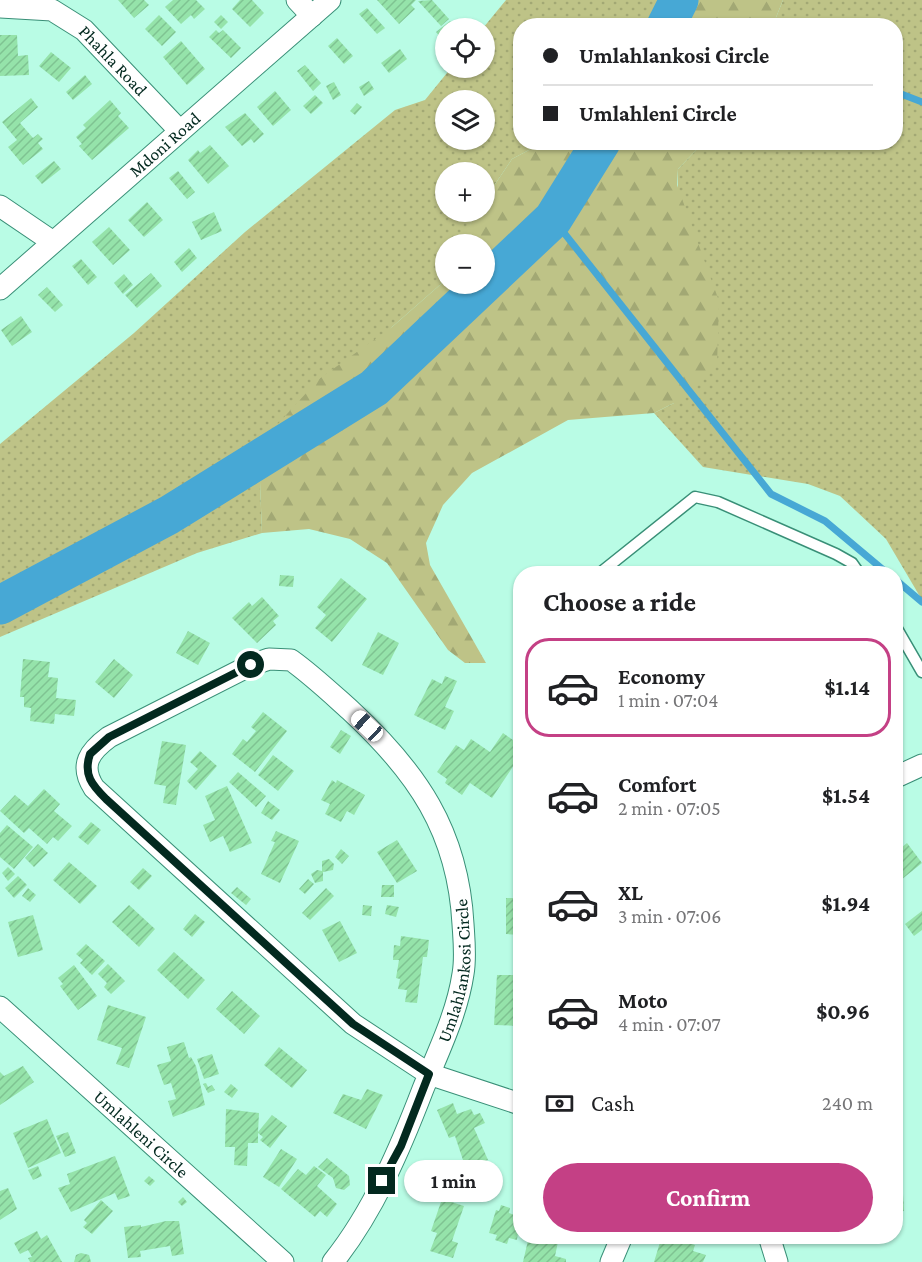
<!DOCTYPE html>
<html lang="en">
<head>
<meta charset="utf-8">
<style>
  :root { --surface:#fff; --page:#f6f6f6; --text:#202124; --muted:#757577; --line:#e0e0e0; --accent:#c44085 }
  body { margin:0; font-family:"Crimson Pro",serif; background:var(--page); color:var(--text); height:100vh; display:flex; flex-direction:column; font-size:22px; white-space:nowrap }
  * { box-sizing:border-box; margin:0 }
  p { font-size:20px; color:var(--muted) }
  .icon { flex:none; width:33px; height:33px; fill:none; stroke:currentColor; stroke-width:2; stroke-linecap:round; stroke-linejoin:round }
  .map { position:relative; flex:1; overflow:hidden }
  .side { position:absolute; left:513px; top:566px; width:390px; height:678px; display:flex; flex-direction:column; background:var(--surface); border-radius:24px; box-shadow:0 2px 4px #0004 }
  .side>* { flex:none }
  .guide { position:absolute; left:513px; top:18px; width:390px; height:132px; border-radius:24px; box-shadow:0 2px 4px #0004; display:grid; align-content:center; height:132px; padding:0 30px; background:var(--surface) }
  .tools { position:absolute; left:435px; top:18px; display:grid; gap:12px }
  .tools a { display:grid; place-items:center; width:60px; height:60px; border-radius:50%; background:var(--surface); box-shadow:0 2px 4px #0004; font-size:30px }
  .end { position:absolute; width:27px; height:27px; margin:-14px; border:8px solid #03291f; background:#fff; box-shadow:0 0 0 3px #fff }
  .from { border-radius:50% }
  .bubble { position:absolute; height:42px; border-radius:21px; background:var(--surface); box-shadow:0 2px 4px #0004; font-size:20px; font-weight:700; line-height:42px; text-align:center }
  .car { position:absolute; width:18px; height:36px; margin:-18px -9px; border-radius:8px; box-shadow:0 0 4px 2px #0007; background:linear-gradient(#fff 24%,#345 0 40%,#fff 0 76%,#345 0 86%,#fff 0) }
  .guide b { display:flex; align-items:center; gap:21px; height:57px; font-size:22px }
  .guide b+b { border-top:2px solid var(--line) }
  .guide i { width:15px; height:15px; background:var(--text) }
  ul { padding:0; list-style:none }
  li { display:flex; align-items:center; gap:18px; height:99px; margin:0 12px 9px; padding:0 18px; border:3px solid transparent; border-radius:24px }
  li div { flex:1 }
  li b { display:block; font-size:22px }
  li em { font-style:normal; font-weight:700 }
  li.selected { border-color:var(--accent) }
  li>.icon { width:54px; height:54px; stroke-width:1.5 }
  h2 { padding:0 30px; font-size:27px; line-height:72px }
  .pay { display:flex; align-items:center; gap:15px; height:66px; padding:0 30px; font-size:22px }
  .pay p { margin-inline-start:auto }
  .button { display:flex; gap:12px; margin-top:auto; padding:12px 30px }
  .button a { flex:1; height:69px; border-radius:36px; background:var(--accent); color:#fff; font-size:24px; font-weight:700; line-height:69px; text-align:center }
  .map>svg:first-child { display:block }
  .grass { fill:url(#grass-dots); fill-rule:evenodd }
  .forest { fill:url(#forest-firs) }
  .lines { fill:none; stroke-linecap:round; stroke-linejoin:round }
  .stream { stroke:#47a8d5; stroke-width:7 }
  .river { stroke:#47a8d5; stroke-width:39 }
  .building { fill:url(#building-hatch) }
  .service-casing { stroke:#398f77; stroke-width:13 }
  .minor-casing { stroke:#398f77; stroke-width:23 }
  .service { stroke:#fff; stroke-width:10 }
  .minor { stroke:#fff; stroke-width:21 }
  .route { stroke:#03291f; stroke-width:8 }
  .labels { text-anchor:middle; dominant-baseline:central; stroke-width:6; stroke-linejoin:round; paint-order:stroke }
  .street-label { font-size:18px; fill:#03291f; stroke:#edfdf7 }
</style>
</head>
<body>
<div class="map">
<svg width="922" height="1262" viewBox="0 0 922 1262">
  <defs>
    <pattern id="grass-dots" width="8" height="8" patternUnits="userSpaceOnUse" patternTransform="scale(1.5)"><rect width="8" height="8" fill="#bec387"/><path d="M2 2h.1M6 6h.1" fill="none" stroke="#a2a874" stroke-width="1.8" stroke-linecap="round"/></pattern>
    <pattern id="forest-firs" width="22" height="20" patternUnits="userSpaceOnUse" patternTransform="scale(1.5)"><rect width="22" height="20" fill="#bec387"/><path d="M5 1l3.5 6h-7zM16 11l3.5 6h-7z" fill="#a2a874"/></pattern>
    <pattern id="building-hatch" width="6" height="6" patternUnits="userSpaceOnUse" patternTransform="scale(1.5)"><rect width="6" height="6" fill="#95e3aa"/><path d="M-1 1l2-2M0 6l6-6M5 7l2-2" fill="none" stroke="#7fc392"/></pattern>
  </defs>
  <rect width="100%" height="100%" fill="#b9fce5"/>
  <g class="grass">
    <path d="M 506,0 L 660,0 L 674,25 L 520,26 L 520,142 L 542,143 L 512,159 L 485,199 L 484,172 L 446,172 L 446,212 L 475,212 L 465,242 L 463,244 L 446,244 L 445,276 L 441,284 L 392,327 L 260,482 L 262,533 L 197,553 L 0,637 L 0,444 L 134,333 L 245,232 L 395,110 L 425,100 L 451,68 L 484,68 L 483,28 ZM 446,100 L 484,100 L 484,140 L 446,140 Z"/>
    <path d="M 783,0 L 922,0 L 922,600 L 886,539 L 840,496 L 808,484 L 703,467 L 654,413 L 674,403 L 678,169 L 703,143 L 896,142 L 896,26 L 773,25 Z"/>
  </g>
  <g class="forest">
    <path d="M 660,0 L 783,0 L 773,25 L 674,26 Z"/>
    <path d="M 542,143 L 703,143 L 678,169 L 677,185 L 719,301 L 717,365 L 674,403 L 654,413 L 568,420 L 472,473 L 443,505 L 426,543 L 430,565 L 486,663 L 465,663 L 448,650 L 387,563 L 350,539 L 309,529 L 262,533 L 260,482 L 276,426 L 319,379 L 392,327 L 441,284 L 445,276 L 446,284 L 484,284 L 484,244 L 463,244 L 475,212 L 484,212 L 485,199 L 512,159 Z"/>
  </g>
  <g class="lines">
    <g class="stream">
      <path d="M 896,92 L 922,102"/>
      <path d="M 553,219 L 771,494 L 825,521 L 887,573"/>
      <path d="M 896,580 L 922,602"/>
    </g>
    <g class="river">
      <path d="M 666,26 L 679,0"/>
      <path d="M 0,605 L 169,515 L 374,388 L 553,219 L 601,142"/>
    </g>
  </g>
  <g class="building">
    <path d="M 118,0 L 144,0 L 149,5 L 134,18 Z"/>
    <path d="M 173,0 L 196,0 L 205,9 L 194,19 L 191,15 L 181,24 L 165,7 Z"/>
    <path d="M 240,0 L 252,0 L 264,13 L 250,27 L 232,9 Z"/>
    <path d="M 377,0 L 416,0 L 411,5 L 415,9 L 399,24 Z"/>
    <path d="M 432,0 L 449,19 L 441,26 L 418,1 Z"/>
    <path d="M 367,8 L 385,28 L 377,34 L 359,14 Z"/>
    <path d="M 159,15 L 176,32 L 162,46 L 145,29 Z"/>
    <path d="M 221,15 L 228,22 L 221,29 L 214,22 Z"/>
    <path d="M 450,21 L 456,28 L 446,28 L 446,37 L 442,39 L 436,32 Z"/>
    <path d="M 216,30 L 219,33 L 223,30 L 241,48 L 231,58 L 209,37 Z"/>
    <path d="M 0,35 L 17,35 L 18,56 L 28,55 L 29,75 L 0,76 Z"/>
    <path d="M 337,38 L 353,56 L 344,64 L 328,46 Z"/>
    <path d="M 181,41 L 205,69 L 187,85 L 163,57 Z"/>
    <path d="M 400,49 L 407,59 L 389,73 L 381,63 Z"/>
    <path d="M 51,52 L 71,68 L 59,82 L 39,66 Z"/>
    <path d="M 305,65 L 321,83 L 313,91 L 297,71 Z"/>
    <path d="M 85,75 L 92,84 L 73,100 L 66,92 Z"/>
    <path d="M 369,81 L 374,89 L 364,96 L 359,87 Z"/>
    <path d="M 334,82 L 341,95 L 333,100 L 326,86 Z"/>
    <path d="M 275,91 L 291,110 L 273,126 L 257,107 Z"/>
    <path d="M 315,95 L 323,103 L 311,114 L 303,106 Z"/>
    <path d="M 31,98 L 38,107 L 20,123 L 33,138 L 38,134 L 43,139 L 38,143 L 43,149 L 23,165 L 8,147 L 17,140 L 2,122 Z"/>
    <path d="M 110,100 L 121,113 L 118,116 L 129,128 L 92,160 L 79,146 L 82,144 L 76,137 L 86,128 L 83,125 Z"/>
    <path d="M 357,103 L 362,107 L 355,115 L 350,111 Z"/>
    <path d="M 245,113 L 264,134 L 254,143 L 251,139 L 242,146 L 225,127 Z"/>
    <path d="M 210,145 L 229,166 L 208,184 L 188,160 L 198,150 L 200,153 Z"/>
    <path d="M 54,161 L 61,169 L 42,184 L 35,176 Z"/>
    <path d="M 178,171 L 195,192 L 187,199 L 169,178 Z"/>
    <path d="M 147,202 L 163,220 L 144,237 L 128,220 Z"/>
    <path d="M 214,212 L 222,231 L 201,240 L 192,222 Z"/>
    <path d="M 109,227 L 130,250 L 113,265 L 92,242 Z"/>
    <path d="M 189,248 L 197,258 L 182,272 L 174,262 Z"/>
    <path d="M 81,259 L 97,277 L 88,285 L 72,266 Z"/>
    <path d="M 151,273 L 162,286 L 137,308 L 125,295 Z"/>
    <path d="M 124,274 L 133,285 L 123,294 L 114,283 Z"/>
    <path d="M 47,287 L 63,305 L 55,312 L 38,295 Z"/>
    <path d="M 21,316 L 32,332 L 12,346 L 1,330 Z"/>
    <path d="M 280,575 L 294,576 L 293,587 L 279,586 Z"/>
    <path d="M 341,578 L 367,599 L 332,642 L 315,628 L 326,615 L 317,607 Z"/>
    <path d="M 262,597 L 279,616 L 273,621 L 276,625 L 257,643 L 232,618 L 249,602 L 252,606 Z"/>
    <path d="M 188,631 L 210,643 L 198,665 L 176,653 Z"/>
    <path d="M 378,632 L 399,643 L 383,675 L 362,665 Z"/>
    <path d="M 23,659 L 50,662 L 48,677 L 58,678 L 56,698 L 76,700 L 74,716 L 55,714 L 54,724 L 30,721 L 31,708 L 24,707 L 24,697 L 20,697 Z"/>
    <path d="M 114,659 L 133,675 L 114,698 L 95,682 Z"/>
    <path d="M 445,676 L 457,681 L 445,707 L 454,711 L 445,730 L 414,715 L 432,679 L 442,684 Z"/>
    <path d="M 263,712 L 287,731 L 255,772 L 232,754 L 243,739 L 247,742 L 256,731 L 251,727 Z"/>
    <path d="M 341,730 L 351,736 L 340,754 L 330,747 Z"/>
    <path d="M 503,733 L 520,745 L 520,756 L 492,798 L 470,783 L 462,795 L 445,783 L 447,779 L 437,772 L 456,745 L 464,750 L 471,739 L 490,752 Z"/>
    <path d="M 162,741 L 186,745 L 176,805 L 163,803 L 166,786 L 154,784 Z"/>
    <path d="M 200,751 L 217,766 L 196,790 L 187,781 L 198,769 L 190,762 Z"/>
    <path d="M 273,755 L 294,771 L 278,791 L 258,775 Z"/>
    <path d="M 238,772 L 266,796 L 256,807 L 229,782 Z"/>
    <path d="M 332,780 L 336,783 L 337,780 L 365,795 L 354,815 L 347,811 L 341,822 L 325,814 L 330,804 L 321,800 Z"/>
    <path d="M 227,786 L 252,843 L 230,852 L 223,836 L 210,842 L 203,825 L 215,820 L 205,796 Z"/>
    <path d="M 44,789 L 60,804 L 54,811 L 72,826 L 58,841 L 53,837 L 47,844 L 29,828 L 24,833 L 0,811 L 15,795 L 28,806 Z"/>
    <path d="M 268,801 L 280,810 L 272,820 L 261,813 Z"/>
    <path d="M 91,822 L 101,830 L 88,845 L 78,837 Z"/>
    <path d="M 7,825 L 33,847 L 14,869 L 0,857 L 0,833 Z"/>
    <path d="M 276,831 L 299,841 L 280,883 L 261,874 L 275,842 L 271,841 Z"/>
    <path d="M 397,840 L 417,871 L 397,883 L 377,852 Z"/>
    <path d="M 907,843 L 922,863 L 896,884 L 896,852 Z"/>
    <path d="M 38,844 L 48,853 L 34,867 L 25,858 Z"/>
    <path d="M 341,849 L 349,856 L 342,864 L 335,857 Z"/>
    <path d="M 329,859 L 334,864 L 333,870 L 323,872 L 323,881 L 315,883 L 311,874 L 317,870 L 322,871 L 322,861 Z"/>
    <path d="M 69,862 L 97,886 L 80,904 L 53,880 Z"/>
    <path d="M 8,867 L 15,874 L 8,881 L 2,873 Z"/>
    <path d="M 143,868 L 152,876 L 139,890 L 130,882 Z"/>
    <path d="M 18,876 L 27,885 L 14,898 L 5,888 Z"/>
    <path d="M 308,879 L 314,884 L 305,894 L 299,889 Z"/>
    <path d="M 382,885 L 394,885 L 394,897 L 381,897 Z"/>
    <path d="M 237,887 L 251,899 L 246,905 L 231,893 Z"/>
    <path d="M 28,888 L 36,895 L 30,902 L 22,896 Z"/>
    <path d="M 326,888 L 334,896 L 310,920 L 302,913 Z"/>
    <path d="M 506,898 L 520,898 L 520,935 L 506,934 Z"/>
    <path d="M 129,905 L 155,929 L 139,947 L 112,922 Z"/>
    <path d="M 363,905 L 372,906 L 371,916 L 362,915 Z"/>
    <path d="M 387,905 L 399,907 L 396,917 L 385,914 Z"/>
    <path d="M 922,911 L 922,930 L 914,936 L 905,924 Z"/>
    <path d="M 195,914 L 205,922 L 192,937 L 183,929 Z"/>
    <path d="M 33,915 L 43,950 L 18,957 L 8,922 Z"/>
    <path d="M 340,921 L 357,953 L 339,962 L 322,930 Z"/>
    <path d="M 401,936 L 429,940 L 427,957 L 423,957 L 417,1003 L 405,1002 L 407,990 L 398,989 L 400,979 L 396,978 L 399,960 L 393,960 L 394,945 L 400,946 Z"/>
    <path d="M 86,944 L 105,961 L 92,975 L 80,963 L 83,960 L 76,954 Z"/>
    <path d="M 174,952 L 205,980 L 188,999 L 157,970 Z"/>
    <path d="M 108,964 L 125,981 L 111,994 L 104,987 L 107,983 L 98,974 Z"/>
    <path d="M 74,965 L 97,996 L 78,1010 L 60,986 L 63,984 L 58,978 Z"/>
    <path d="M 497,975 L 520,975 L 520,1026 L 494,1025 Z"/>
    <path d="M 232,991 L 260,1016 L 244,1034 L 216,1009 Z"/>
    <path d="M 108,1005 L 146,1017 L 129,1068 L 116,1064 L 122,1048 L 97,1040 Z"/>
    <path d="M 184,1042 L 189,1058 L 191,1057 L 196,1066 L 205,1105 L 173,1117 L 168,1101 L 176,1099 L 171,1083 L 164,1085 L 157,1065 L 171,1061 L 167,1047 Z"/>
    <path d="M 279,1047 L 307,1070 L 292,1088 L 264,1065 Z"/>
    <path d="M 212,1054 L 219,1074 L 204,1079 L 197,1059 Z"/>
    <path d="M 23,1066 L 34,1082 L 0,1105 L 0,1072 L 4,1076 Z"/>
    <path d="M 206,1083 L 208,1087 L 212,1085 L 215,1090 L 208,1093 L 203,1084 Z"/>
    <path d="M 231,1084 L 238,1090 L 232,1098 L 224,1092 Z"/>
    <path d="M 367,1089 L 383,1095 L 366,1129 L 333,1113 L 343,1094 L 361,1100 Z"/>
    <path d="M 453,1103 L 457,1114 L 471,1109 L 474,1115 L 480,1113 L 485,1123 L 474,1128 L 488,1160 L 466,1169 L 455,1136 L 449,1138 L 437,1110 Z"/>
    <path d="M 226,1109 L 259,1113 L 258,1132 L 272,1115 L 287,1126 L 270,1148 L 260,1140 L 263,1137 L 258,1133 L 258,1143 L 248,1143 L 247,1166 L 234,1165 L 235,1147 L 225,1147 Z"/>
    <path d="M 47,1119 L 61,1153 L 28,1168 L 13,1133 Z"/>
    <path d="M 68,1132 L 76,1153 L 65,1157 L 56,1136 Z"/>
    <path d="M 281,1149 L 297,1159 L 279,1187 L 263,1177 Z"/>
    <path d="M 115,1156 L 130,1196 L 118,1200 L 115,1193 L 71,1212 L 58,1188 L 70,1184 L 67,1174 Z"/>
    <path d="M 327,1158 L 349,1176 L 350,1185 L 344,1190 L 336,1188 L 333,1178 L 318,1167 Z"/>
    <path d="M 38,1166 L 42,1176 L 33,1180 L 28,1170 Z"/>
    <path d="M 314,1166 L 326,1175 L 317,1186 L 337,1204 L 327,1217 L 320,1211 L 315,1217 L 281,1189 L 298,1169 L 306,1175 Z"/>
    <path d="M 149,1176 L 155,1181 L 150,1186 L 144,1181 Z"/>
    <path d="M 896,1176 L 902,1176 L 904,1211 L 896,1212 Z"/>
    <path d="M 8,1188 L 17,1209 L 0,1220 L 0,1191 Z"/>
    <path d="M 183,1197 L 187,1202 L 182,1206 L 178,1202 Z"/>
    <path d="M 442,1199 L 464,1206 L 452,1241 L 458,1243 L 453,1258 L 430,1251 L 437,1233 L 431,1231 Z"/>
    <path d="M 101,1200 L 113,1211 L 92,1234 L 83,1227 L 87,1223 L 84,1220 Z"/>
    <path d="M 501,1205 L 510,1208 L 509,1213 L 520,1217 L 517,1240 L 509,1238 L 507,1244 L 495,1240 L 497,1235 L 489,1233 L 496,1210 L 499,1211 Z"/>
    <path d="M 166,1221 L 179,1221 L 184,1254 L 172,1256 L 170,1246 L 140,1251 L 141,1257 L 128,1258 L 124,1227 L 141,1225 L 141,1227 Z"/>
    <path d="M 37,1231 L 41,1239 L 47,1235 L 62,1262 L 30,1262 L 28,1258 L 32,1257 L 28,1250 L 20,1254 L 14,1243 Z"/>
    <path d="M 529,1236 L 558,1242 L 555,1256 L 566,1259 L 566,1262 L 523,1262 Z"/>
    <path d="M 672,1237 L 695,1245 L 693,1251 L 706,1255 L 703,1262 L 654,1262 L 661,1239 L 671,1243 Z"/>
    <path d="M 81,1253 L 89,1255 L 91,1262 L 74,1262 L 76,1255 Z"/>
  </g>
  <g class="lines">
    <defs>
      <g id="service">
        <path d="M 600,573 L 695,497 L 718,502 L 836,554 L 852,563 L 859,573"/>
        <path d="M 896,627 L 922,672"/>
      </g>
      <g id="minor">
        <path d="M 297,0 L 312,16"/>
        <path id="s1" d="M 0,7 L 52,10 L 84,30 L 179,130"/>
        <path d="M 0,206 L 53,242"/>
        <path id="s2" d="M 0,289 L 330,0"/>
        <path d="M 896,777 L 922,765"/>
        <path id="s3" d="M 0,1007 L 283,1262"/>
        <path d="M 769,1236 L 777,1262"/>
        <path id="s4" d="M 333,1262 C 373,1212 400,1149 423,1089 C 438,1052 457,1014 463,974 C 466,958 464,940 463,924 C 458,831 417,772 350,710 C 331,693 312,675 291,660 L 269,659 L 251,665 L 109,737 C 90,751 79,765 94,788 L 353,1024 L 429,1074 L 520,1104"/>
        <path d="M 611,1262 L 622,1236"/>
      </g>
    </defs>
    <use href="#service" class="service-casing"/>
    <use href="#minor" class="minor-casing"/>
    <use href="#service" class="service"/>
    <use href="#minor" class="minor"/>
  </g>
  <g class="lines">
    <path class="route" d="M 251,665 L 109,737 L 90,754 C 83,775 92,785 106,799 L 353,1024 L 429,1074 L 401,1146 L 382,1181"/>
  </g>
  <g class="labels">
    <g class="street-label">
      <text stroke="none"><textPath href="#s1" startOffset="132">Phahla Road</textPath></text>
      <text stroke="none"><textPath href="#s2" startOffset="219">Mdoni Road</textPath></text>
      <text stroke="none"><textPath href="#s4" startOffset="320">Umlahlankosi Circle</textPath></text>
      <text stroke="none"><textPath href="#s3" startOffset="190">Umlahleni Circle</textPath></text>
    </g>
  </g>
</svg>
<div class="tools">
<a><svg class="icon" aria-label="locate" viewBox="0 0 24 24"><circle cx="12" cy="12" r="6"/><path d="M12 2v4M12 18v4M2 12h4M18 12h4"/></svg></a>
<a><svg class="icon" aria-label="layers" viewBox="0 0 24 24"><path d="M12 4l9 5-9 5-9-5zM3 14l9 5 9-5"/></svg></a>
<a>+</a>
<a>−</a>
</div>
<i class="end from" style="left:251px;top:665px"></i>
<i class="end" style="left:382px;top:1181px"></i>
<div class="bubble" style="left:404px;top:1160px;width:99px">1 min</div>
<i class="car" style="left:367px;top:726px;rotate:313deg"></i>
<div class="guide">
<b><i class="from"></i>Umlahlankosi Circle</b>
<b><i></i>Umlahleni Circle</b>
</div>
<section class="side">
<h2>Choose a ride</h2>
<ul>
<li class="selected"><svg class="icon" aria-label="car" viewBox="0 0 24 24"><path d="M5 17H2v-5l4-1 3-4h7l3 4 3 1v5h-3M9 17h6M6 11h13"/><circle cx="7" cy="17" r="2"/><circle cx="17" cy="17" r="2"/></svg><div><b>Economy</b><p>1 min · 07:04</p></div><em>$1.14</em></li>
<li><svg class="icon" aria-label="car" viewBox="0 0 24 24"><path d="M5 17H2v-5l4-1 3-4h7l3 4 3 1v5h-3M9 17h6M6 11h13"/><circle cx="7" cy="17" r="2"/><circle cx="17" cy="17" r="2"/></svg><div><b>Comfort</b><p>2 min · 07:05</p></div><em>$1.54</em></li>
<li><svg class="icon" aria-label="car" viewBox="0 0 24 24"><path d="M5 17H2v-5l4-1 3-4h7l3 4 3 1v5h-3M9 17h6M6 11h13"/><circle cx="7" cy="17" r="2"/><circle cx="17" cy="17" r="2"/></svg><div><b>XL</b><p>3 min · 07:06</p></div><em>$1.94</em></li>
<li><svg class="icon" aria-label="car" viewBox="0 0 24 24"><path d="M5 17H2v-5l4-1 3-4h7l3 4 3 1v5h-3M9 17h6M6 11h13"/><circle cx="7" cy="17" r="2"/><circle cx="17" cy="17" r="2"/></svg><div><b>Moto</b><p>4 min · 07:07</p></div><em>$0.96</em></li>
</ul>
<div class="pay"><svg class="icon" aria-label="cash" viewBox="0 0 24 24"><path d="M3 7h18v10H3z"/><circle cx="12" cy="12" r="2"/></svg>Cash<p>240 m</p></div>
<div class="button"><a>Confirm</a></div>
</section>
</div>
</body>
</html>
